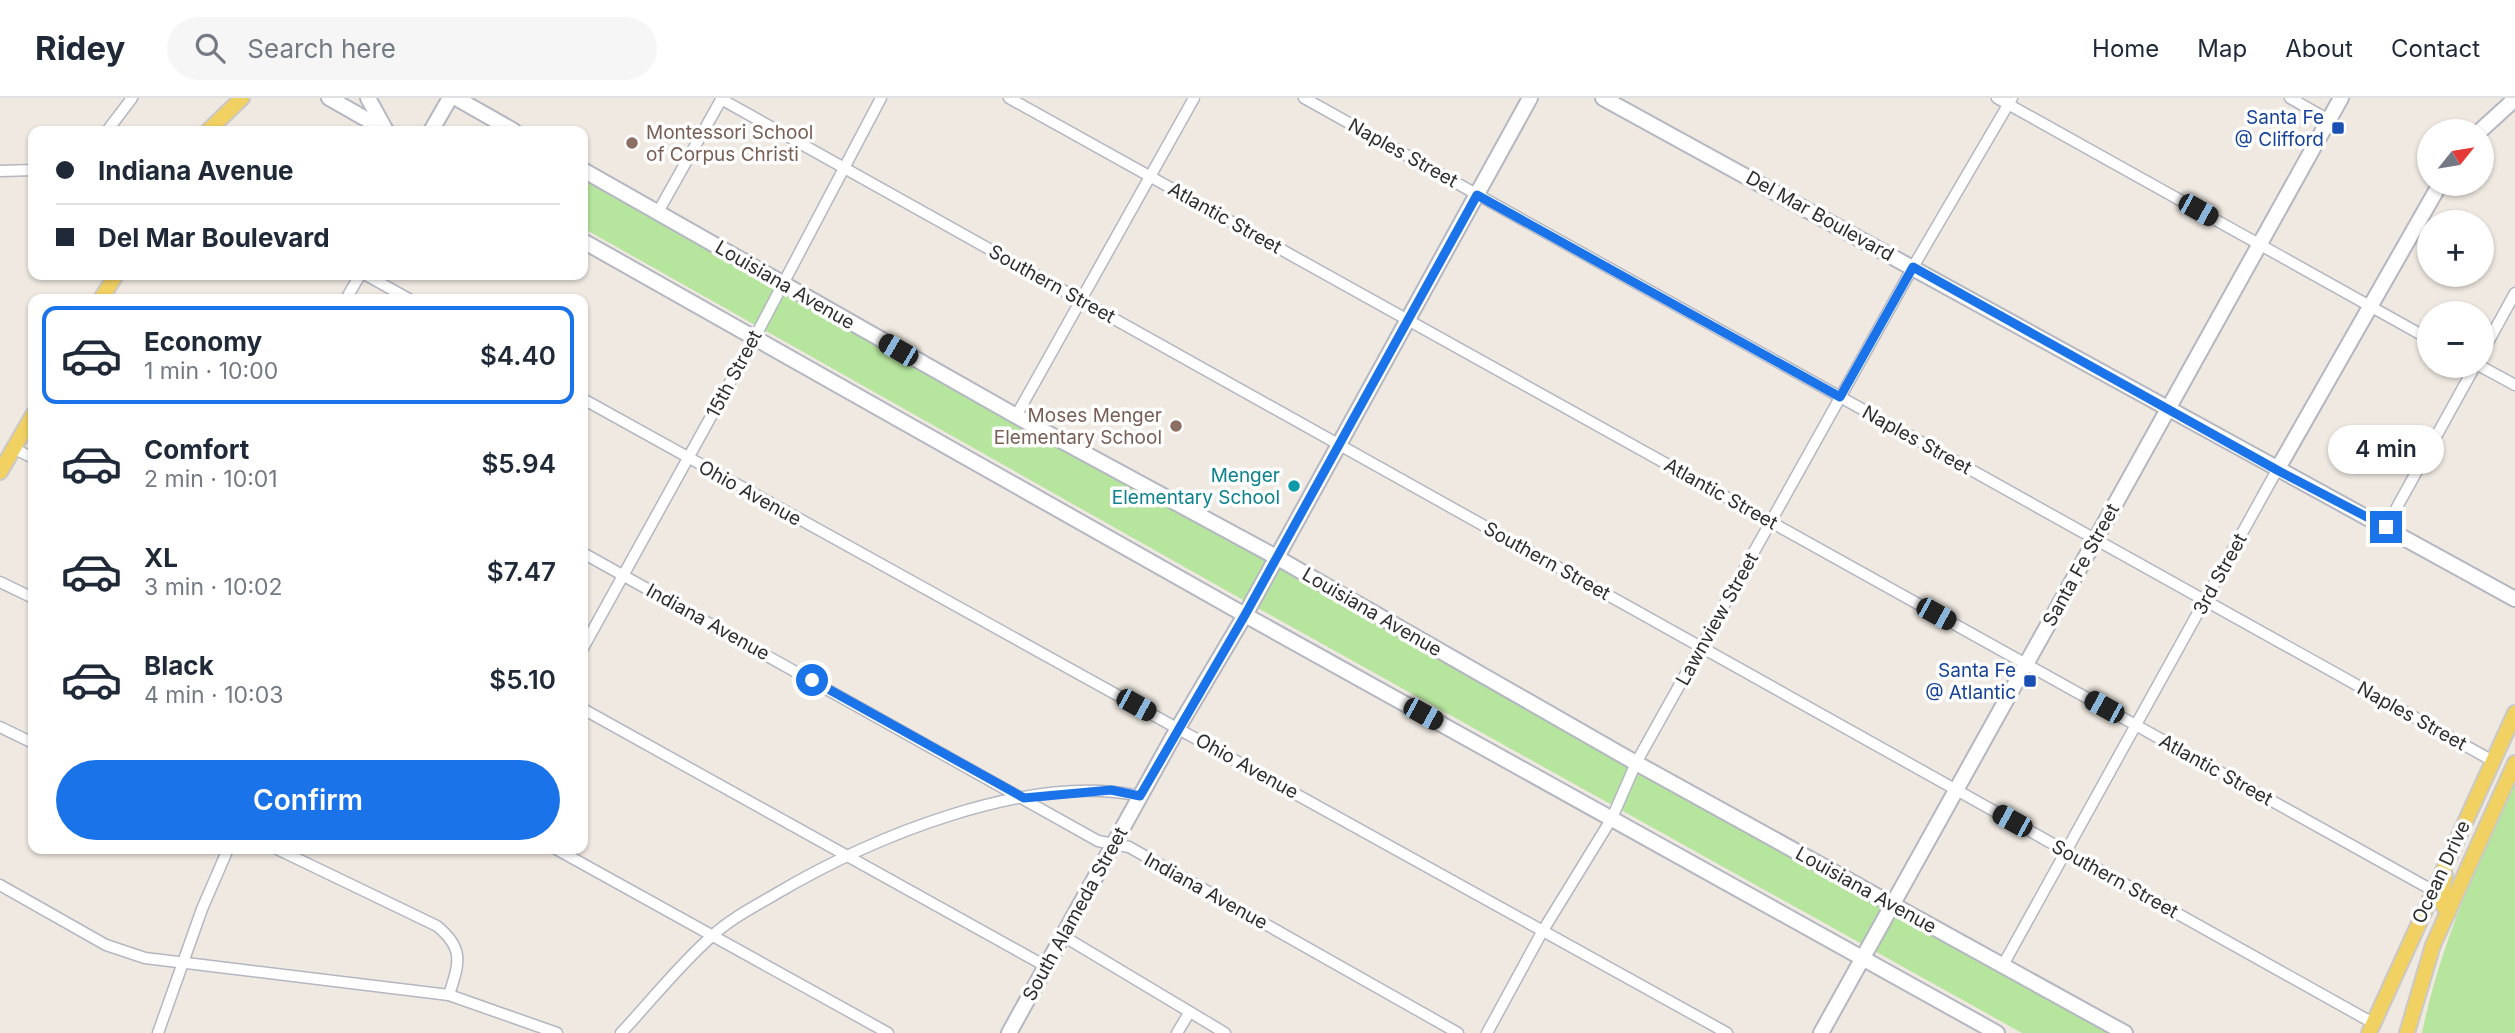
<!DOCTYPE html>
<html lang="en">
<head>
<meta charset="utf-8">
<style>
  :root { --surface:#fff; --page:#f6f6f7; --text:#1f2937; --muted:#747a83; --line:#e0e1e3; --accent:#1a73e8 }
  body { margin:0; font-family:Inter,sans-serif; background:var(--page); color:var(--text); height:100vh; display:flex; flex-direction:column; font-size:26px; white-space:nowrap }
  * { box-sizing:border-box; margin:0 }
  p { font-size:23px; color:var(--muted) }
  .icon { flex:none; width:38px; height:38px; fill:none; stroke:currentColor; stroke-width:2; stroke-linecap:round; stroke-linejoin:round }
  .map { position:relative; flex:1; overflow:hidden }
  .panel { position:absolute; left:28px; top:196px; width:560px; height:560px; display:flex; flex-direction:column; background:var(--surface); border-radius:14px; box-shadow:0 2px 5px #0004 }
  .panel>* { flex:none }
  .guide { position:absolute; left:28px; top:28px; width:560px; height:154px; border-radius:14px; box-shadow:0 2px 5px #0004; display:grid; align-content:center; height:154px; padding:0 28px; background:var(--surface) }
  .needle { width:46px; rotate:60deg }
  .controls { position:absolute; left:2417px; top:21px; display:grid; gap:14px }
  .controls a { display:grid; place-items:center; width:77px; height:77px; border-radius:50%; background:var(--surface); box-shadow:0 2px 5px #0004; font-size:35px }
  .end { position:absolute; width:32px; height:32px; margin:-16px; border:9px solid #1a73e8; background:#fff; box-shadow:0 0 0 4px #fff }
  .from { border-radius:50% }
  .bubble { position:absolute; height:49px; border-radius:24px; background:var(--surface); box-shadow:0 2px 5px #0004; font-size:23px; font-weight:600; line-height:49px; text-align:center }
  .car { position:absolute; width:21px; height:42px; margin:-21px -10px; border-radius:9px; box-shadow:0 0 5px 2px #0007; background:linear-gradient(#222 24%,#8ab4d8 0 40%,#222 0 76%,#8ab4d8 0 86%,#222 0) }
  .guide b { display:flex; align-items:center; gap:24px; height:66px; font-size:26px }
  .guide b+b { border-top:2px solid var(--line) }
  .guide i { width:18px; height:18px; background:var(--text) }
  ul { padding:12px 0 0; list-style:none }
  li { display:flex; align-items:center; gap:21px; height:98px; margin:0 14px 10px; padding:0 14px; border:4px solid transparent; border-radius:14px }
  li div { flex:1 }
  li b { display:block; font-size:26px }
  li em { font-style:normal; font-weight:600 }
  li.on { border-color:var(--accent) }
  li>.icon { width:63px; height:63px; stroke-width:1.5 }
  .primary-button { display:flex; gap:14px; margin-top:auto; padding:14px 28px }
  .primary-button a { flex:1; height:80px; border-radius:42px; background:var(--accent); color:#fff; font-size:28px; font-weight:600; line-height:80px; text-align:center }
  header { display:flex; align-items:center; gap:42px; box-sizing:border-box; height:98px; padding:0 35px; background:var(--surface); border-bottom:2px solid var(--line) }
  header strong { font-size:33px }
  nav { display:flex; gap:38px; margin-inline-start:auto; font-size:24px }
  .search { width:490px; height:63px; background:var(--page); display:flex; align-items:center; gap:18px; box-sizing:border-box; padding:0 24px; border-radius:38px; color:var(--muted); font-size:26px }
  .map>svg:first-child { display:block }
  .green { fill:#b6e59e }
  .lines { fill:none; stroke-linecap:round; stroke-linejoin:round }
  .street-casing { stroke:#b4b7c1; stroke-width:13 }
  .secondary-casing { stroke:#b4b7c1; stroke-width:18 }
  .primary-casing { stroke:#c9c9c9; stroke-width:18 }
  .street { stroke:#fff; stroke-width:10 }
  .secondary { stroke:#fff; stroke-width:14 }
  .primary { stroke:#f2d163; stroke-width:14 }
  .route { stroke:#1a73e8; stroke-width:9 }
  .transit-dot { fill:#1a4fb4; stroke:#fff; stroke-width:2.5 }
  .education-dot { fill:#8d6e63; stroke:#fff; stroke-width:2.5 }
  .culture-dot { fill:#0f9aa8; stroke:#fff; stroke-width:2.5 }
  .labels { text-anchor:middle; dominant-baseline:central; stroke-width:7; stroke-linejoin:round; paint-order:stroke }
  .transit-label { font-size:19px; fill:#164399; stroke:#fff; text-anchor:end }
  .education-label { font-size:19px; fill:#785e54; stroke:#fff; text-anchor:start }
  .street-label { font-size:19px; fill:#2e2e2e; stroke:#fff }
  .culture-label { font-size:19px; fill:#0d838f; stroke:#fff; text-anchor:end }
</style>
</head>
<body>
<header>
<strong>Ridey</strong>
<div class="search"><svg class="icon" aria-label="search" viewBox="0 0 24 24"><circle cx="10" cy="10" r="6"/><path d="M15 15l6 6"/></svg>Search here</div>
<nav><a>Home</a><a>Map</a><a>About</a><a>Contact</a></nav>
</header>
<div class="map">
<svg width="2515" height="935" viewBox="0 0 2515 935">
  <rect width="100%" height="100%" fill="#efe9e1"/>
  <g class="green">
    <path d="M 583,82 L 2114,935 L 2022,935 L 1229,494 L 583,130 Z"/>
    <path d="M 2515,684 L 2515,935 L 2422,935 C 2440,847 2477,765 2515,684 Z"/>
  </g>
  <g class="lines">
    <defs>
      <g id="street">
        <path d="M 1009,0 L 2432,792"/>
        <path d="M 1304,0 L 2493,663"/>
        <path d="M 1997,0 L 2429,241"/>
        <path d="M 2290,0 L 2329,22"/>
        <path d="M 721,1 L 2373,925"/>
        <path d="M 107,33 L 132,0"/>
        <path d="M 0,73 L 33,72"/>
        <path d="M 658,114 L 722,0"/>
        <path d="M 366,177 L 409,201"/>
        <path d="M 346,201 L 360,177"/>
        <path d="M 2482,255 L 2515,195"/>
        <path d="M 2480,268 L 2515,287"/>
        <path d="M 583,301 L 1727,935"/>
        <path d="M 1016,318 L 1194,0"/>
        <path d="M 13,350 L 33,360"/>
        <path d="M 2386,429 L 2475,268"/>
        <path d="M 583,455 L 1098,743 L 1129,749 L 1458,935"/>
        <path d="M 0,484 L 33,500"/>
        <path d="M 583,550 L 755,239 L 881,0"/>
        <path d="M 583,611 L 1047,869"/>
        <path d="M 0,629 L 33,645"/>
        <path d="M 277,751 L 437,828 C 465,851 459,865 449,897"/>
        <path d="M 556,751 L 888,935"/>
        <path d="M 0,787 L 106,847 L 145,860 L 449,897 L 557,935"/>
        <path d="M 1063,838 L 1225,935"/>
        <path d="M 2003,867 L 2277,372"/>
        <path d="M 158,935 L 202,811 L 228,751"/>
        <path d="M 621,935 C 651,903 679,867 712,838 C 729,822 753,809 774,797 C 870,740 1027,674 1140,698"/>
        <path d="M 1177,935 L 1189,915"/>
        <path d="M 1487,935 L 1542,834 L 1612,720 L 1636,665 L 1913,169 L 2012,0"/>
      </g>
      <g id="secondary">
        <path d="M 329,0 L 387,33"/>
        <path d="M 368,0 L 384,29"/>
        <path d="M 456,0 L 514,33"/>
        <path d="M 1603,0 L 2515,501"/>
        <path d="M 431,33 L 450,0"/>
        <path d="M 2480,33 L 2515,1"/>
        <path d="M 583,72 L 1016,318 L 1276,459 L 1636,665 L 2125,935"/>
        <path d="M 583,143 L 1245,517 L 1997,935"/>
        <path d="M 2277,372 L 2440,86"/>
        <path d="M 1009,935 L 1178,630 L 1245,517 L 1530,0"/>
        <path d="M 1821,935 L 2341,0"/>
      </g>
      <g id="primary">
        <path d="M 208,33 L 242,0"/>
        <path d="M 101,201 L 116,177"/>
        <path d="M 0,374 L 33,317"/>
        <path d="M 2445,777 L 2441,804 L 2448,815"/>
        <path d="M 2369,935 L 2515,615"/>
        <path d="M 2407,935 L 2433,847 L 2515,665"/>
      </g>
    </defs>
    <use href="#street" class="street-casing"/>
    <use href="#secondary" class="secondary-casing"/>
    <use href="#primary" class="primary-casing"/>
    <use href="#street" class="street"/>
    <use href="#secondary" class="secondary"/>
    <use href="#primary" class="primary"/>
  </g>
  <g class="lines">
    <path class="route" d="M 812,582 L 1024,700 L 1111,692 L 1140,698 L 1245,517 L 1477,97 L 1840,299 L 1913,169 L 2277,372 L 2386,429"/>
  </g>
  <g class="transit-dot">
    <rect x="2331" y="23" width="14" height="14" rx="3.5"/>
    <rect x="2023" y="576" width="14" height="14" rx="3.5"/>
  </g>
  <g class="education-dot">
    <circle cx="632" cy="45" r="7"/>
    <circle cx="1176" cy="328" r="7"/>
  </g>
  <circle class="culture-dot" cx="1294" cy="388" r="7"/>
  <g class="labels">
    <g class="transit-label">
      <text x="2324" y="19">Santa Fe<tspan x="2324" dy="22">@ Clifford</tspan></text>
      <text x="2016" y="572">Santa Fe<tspan x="2016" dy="22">@ Atlantic</tspan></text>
    </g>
    <g class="education-label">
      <text x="646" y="34">Montessori School<tspan x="646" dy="22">of Corpus Christi</tspan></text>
      <text x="1162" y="317" text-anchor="end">Moses Menger<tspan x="1162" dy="22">Elementary School</tspan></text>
    </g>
    <g class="street-label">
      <text transform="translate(1403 55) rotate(29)">Naples Street</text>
      <text transform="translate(1820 118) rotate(29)">Del Mar Boulevard</text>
      <text transform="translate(1225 120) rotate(29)">Atlantic Street</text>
      <text transform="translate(1052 186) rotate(29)">Southern Street</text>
      <text transform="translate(785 187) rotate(30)">Louisiana Avenue</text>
      <text transform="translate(734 276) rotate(-62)">15th Street</text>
      <text transform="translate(1917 342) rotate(29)">Naples Street</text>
      <text transform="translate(750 395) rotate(29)">Ohio Avenue</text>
      <text transform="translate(1721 396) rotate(29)">Atlantic Street</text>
      <text transform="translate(1547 463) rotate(29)">Southern Street</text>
      <text transform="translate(2081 467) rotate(-61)">Santa Fe Street</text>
      <text transform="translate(2220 476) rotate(-61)">3rd Street</text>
      <text transform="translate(1372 514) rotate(30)">Louisiana Avenue</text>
      <text transform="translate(1717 521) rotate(-61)">Lawnview Street</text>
      <text transform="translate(708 524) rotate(29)">Indiana Avenue</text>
      <text transform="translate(2412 618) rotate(29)">Naples Street</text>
      <text transform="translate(1247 668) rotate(29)">Ohio Avenue</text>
      <text transform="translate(2216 672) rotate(29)">Atlantic Street</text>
      <text transform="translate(2441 774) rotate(-65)">Ocean Drive</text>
      <text transform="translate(2115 781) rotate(29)">Southern Street</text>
      <text transform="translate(1866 792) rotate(29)">Louisiana Avenue</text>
      <text transform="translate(1206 793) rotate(29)">Indiana Avenue</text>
      <text transform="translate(1075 816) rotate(-61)">South Alameda Street</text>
    </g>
    <g class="culture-label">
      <text x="1280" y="377">Menger<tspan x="1280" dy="22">Elementary School</tspan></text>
    </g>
  </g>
</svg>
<div class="controls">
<a><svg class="needle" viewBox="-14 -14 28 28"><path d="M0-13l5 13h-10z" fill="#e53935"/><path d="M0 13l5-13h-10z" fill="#747a83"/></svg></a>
<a>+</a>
<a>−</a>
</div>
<i class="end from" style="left:812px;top:582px"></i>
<i class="end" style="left:2386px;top:429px"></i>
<div class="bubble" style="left:2328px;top:327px;width:116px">4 min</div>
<i class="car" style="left:2198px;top:112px;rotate:119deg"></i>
<i class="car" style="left:898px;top:252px;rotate:300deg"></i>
<i class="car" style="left:1936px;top:516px;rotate:119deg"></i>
<i class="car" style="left:1136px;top:607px;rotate:119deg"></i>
<i class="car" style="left:2104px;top:609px;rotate:299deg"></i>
<i class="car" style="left:1423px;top:616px;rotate:119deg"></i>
<i class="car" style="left:2012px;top:723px;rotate:299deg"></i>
<div class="guide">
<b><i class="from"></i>Indiana Avenue</b>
<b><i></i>Del Mar Boulevard</b>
</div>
<section class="panel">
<ul>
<li class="on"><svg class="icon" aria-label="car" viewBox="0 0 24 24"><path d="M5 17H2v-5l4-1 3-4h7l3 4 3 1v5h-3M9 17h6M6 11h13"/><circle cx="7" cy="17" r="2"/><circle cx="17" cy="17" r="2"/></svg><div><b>Economy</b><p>1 min · 10:00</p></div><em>$4.40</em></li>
<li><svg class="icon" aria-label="car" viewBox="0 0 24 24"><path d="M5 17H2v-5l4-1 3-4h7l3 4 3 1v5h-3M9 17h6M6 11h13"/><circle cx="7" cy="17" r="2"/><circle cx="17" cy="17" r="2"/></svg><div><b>Comfort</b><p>2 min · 10:01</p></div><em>$5.94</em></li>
<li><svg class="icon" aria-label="car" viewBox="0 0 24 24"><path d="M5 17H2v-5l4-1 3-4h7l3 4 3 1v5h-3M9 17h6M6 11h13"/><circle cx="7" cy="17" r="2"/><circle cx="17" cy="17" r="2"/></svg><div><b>XL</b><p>3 min · 10:02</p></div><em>$7.47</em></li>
<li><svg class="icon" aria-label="car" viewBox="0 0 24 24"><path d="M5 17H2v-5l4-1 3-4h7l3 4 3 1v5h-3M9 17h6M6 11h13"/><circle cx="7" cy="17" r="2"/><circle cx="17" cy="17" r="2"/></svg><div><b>Black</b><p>4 min · 10:03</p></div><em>$5.10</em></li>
</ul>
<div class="primary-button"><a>Confirm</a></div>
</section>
</div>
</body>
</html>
